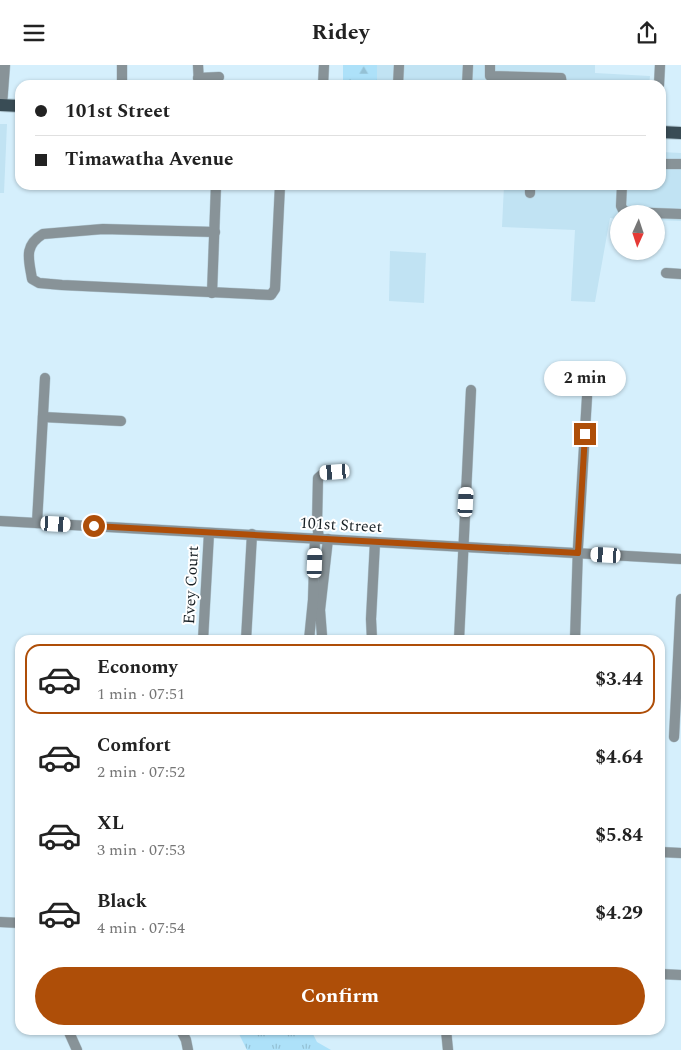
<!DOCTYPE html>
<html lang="en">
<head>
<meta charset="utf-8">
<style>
  :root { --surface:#fff; --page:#f2f2f2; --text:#222; --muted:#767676; --line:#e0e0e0; --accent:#ae4e08 }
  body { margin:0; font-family:Spectral,serif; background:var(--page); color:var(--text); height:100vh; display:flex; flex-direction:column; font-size:19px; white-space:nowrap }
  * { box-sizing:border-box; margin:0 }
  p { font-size:16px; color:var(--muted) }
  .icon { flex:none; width:28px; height:28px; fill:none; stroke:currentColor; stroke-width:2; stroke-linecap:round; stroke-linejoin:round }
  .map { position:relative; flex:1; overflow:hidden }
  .side { position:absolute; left:15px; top:570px; width:650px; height:400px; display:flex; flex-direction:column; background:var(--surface); border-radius:15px; box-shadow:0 1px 4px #0004 }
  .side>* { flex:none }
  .hud { position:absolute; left:15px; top:15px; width:651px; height:110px; border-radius:15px; box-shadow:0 1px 4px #0004; display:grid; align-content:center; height:110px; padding:0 20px; background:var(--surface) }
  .needle { width:32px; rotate:183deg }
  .controls { position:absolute; left:610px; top:140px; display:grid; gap:10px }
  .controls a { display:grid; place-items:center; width:55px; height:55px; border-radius:50%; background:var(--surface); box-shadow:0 1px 4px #0004; font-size:25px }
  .end { position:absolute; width:22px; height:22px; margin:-11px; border:6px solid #ae4e08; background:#fff; box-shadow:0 0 0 2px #fff }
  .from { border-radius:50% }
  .bubble { position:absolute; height:35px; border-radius:18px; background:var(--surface); box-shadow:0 1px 4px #0004; font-size:16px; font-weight:700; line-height:35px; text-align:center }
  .car { position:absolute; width:15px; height:30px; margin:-15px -8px; border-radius:6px; box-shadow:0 0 4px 1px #0007; background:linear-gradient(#fff 24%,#345 0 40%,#fff 0 76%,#345 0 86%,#fff 0) }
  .hud b { display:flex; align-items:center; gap:18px; height:48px; font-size:19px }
  .hud b+b { border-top:1px solid var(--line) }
  .hud i { width:12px; height:12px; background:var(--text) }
  ul { padding:9px 0 0; list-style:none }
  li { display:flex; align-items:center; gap:15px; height:70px; margin:0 10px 8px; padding:0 10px; border:2px solid transparent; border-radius:15px }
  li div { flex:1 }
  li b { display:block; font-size:19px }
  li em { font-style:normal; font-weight:700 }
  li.current { border-color:var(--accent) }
  li>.icon { width:45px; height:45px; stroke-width:1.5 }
  .button { display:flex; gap:10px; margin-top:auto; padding:10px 20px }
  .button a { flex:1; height:58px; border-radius:30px; background:var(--accent); color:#fff; font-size:20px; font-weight:700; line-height:58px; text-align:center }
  header { display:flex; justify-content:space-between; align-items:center; height:65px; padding:0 20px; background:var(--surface); font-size:22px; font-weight:700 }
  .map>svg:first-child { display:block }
  .built { fill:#c1e3f3 }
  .forest { fill:url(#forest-firs) }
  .park { fill:url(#park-tufts) }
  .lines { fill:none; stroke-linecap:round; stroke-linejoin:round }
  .minor-casing { stroke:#b3cad5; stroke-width:11 }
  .major-casing { stroke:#b3cad5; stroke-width:14 }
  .minor { stroke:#889398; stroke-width:10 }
  .major { stroke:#394c55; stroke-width:12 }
  .route { stroke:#ae4e08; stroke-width:6 }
  .labels { text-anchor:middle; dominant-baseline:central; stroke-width:4; stroke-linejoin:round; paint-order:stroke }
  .street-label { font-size:16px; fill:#172025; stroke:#fff }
</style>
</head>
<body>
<header><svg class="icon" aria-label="menu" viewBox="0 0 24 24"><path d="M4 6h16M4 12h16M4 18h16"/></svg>Ridey<svg class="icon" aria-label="share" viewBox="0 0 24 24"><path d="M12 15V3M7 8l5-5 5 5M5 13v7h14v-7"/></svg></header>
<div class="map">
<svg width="681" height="985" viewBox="0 0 681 985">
  <defs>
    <pattern id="forest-firs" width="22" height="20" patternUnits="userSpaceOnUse" patternTransform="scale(1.25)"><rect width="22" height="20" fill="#ade1f9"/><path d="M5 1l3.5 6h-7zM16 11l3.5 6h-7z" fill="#94c1d5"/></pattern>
    <pattern id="park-tufts" width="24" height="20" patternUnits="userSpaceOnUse" patternTransform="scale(1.25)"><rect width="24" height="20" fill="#ade1f9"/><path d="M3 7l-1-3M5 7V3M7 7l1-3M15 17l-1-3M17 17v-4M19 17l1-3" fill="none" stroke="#94c1d5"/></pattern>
  </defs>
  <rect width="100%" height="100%" fill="#d5effc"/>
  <g class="built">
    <path d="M 377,0 L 595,0 L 595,8 L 650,11 L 649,20 L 377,20 Z"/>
    <path d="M 0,59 L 7,59 L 4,128 L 0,128 Z"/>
    <path d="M 661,87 L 681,88 L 681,156 L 656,155 L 656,149 L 619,149 L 619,154 L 610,153 L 595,237 L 571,236 L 575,165 L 502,162 L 504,120 L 661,120 Z"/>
    <path d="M 390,186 L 426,188 L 424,238 L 389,236 Z"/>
  </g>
  <rect class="forest" x="343" y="0" width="34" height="20"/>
  <path class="park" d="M 237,965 L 311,965 L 317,977 L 331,985 L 247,985 Z"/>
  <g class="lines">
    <defs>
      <g id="minor">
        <path d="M 198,0 L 199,19"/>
        <path d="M 490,0 L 490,11 L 561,13 L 562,20"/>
        <path d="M 198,13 L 219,12"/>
        <path d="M 122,20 L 122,0"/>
        <path d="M 323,20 L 324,0"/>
        <path d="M 398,20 L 399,0"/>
        <path d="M 467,20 L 468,0"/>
        <path d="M 659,20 L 660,0"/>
        <path d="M 2,40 L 5,0"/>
        <path d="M 661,99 L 681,99"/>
        <path d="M 622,120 L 621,141 L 623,145 L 627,147 L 681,149"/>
        <path d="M 530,128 L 530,120"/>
        <path d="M 215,167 L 103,164 L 43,169 C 23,181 29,195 32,214 L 39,218 L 62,220 L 271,230 L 275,224 L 280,120"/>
        <path d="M 666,208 L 681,209"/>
        <path d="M 212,228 L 216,120"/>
        <path d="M 43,352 L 121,356"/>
        <path d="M 0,456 L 681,494"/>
        <path d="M 37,458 L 45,313"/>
        <path d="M 319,473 L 317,460 L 318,413 L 324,408 L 335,407"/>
        <path d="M 322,571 L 320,545 L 328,474"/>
        <path d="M 203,575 L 209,468"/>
        <path d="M 246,575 L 252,469"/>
        <path d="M 309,575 L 313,535 L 315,473"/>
        <path d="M 372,575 L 371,554 L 375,477"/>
        <path d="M 459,575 L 471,325"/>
        <path d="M 575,575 L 578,482 L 587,332"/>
        <path d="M 674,672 L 681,534"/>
        <path d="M 660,787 L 681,788"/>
        <path d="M 0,857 L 20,858"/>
        <path d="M 660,909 L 681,910"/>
        <path d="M 68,965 L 77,985"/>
        <path d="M 181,965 L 186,975 L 188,985"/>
        <path d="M 446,965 L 448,985"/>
      </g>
      <g id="major">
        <path d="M 0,40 L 20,41"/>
        <path d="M 661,67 L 681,68"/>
      </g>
    </defs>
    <use href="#minor" class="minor-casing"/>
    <use href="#major" class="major-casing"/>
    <use href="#minor" class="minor"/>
    <use href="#major" class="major"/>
  </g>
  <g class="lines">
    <path class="route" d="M 94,461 L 578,488 L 585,369"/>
  </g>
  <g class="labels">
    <g class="street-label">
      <text transform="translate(341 460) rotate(3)">101st Street</text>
      <text transform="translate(191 520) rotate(-87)">Evey Court</text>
    </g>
  </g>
</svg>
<div class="controls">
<a><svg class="needle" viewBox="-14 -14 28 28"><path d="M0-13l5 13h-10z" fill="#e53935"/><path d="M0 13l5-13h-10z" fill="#767676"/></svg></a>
</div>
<i class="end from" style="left:94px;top:461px"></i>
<i class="end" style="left:585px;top:369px"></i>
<div class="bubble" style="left:544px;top:296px;width:82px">2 min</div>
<i class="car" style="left:335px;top:407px;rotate:266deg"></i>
<i class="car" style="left:466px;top:437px;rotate:3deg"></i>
<i class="car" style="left:56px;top:459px;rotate:93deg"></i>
<i class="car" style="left:606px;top:490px;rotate:273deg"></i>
<i class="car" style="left:315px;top:498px;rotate:2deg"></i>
<div class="hud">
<b><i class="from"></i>101st Street</b>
<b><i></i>Timawatha Avenue</b>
</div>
<section class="side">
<ul>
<li class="current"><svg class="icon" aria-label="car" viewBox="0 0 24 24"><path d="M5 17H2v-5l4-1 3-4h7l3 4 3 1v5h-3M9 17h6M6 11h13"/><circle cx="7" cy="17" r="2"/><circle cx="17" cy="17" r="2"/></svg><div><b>Economy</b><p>1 min · 07:51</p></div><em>$3.44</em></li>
<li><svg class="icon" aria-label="car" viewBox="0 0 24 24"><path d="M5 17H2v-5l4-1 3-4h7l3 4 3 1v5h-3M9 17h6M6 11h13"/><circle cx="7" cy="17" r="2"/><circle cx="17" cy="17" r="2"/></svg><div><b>Comfort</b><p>2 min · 07:52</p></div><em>$4.64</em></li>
<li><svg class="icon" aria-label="car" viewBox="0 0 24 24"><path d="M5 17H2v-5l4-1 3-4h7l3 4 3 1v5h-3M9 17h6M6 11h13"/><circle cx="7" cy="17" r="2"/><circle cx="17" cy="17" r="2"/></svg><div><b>XL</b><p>3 min · 07:53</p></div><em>$5.84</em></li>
<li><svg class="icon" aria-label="car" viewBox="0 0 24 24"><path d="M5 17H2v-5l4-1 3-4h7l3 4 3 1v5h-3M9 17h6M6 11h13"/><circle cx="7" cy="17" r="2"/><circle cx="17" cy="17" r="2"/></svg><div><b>Black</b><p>4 min · 07:54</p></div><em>$4.29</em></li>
</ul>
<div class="button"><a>Confirm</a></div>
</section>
</div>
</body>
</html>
